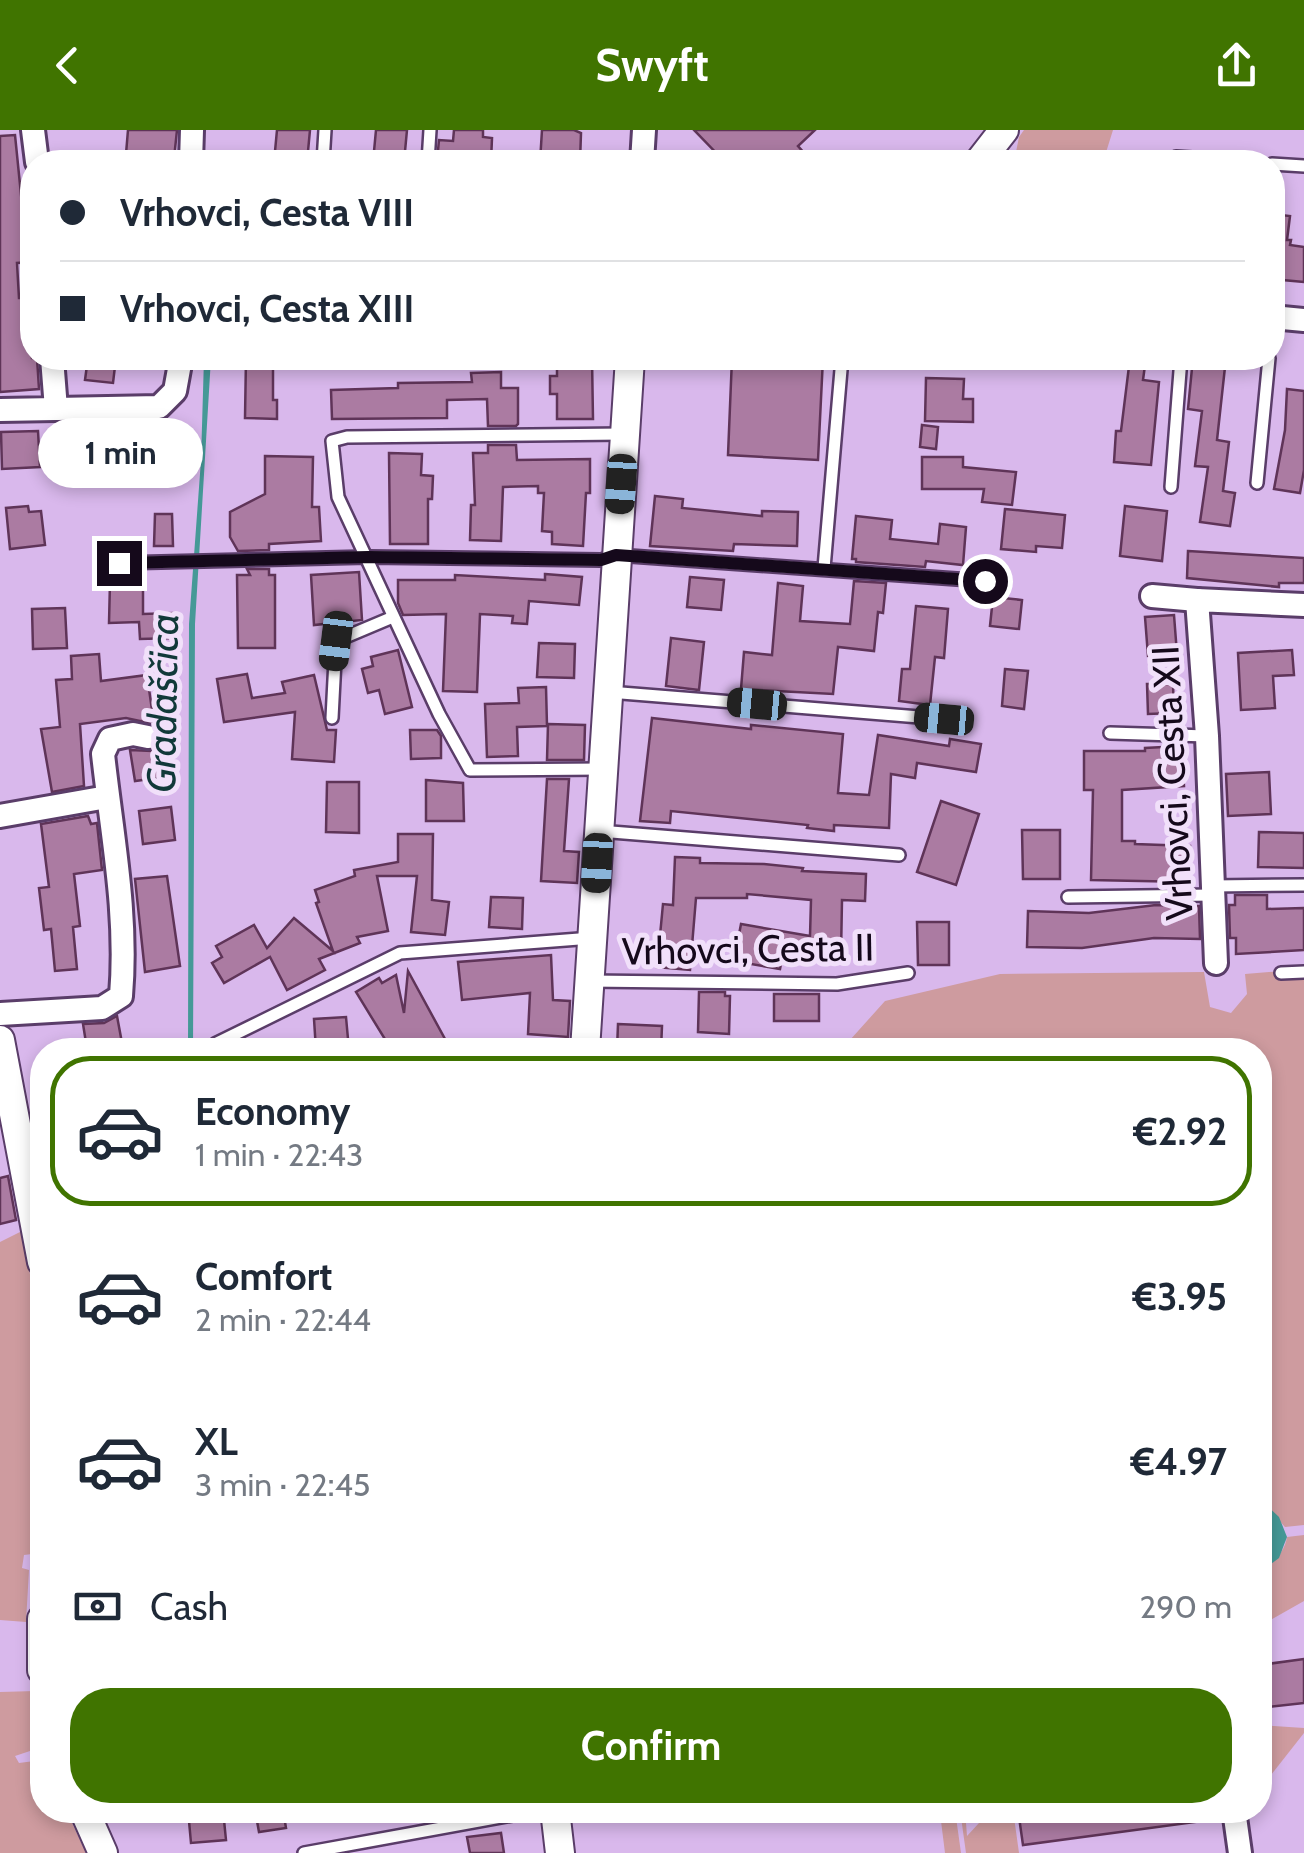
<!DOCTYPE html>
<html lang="en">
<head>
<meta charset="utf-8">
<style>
  :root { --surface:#fff; --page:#f6f6f7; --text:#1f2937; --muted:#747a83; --line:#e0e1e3; --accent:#407400 }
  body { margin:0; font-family:Cabin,sans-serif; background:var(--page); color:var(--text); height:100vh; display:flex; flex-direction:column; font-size:38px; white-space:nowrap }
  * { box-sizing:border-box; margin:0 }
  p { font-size:32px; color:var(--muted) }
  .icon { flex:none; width:55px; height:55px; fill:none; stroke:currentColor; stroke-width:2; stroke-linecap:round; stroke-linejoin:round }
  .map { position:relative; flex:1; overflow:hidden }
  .panel { position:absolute; left:30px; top:908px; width:1242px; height:785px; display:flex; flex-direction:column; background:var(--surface); border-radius:40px; box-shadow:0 5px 15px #0003 }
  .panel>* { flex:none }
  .guide { position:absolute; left:20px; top:20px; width:1265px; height:220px; border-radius:40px; box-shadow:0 5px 15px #0003; display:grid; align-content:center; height:220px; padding:0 40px; background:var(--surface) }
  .end { position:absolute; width:45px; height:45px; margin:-22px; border:12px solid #15091b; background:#fff; box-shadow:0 0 0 5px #fff }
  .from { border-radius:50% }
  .bubble { position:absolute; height:70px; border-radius:35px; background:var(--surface); box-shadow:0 5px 15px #0003; font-size:32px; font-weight:700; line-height:70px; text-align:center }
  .car { position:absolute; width:30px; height:60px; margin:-30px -15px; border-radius:12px; box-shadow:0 0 8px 2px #0007; background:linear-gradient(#222 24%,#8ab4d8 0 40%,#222 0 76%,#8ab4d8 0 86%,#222 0) }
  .guide b { display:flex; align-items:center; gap:35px; height:95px; font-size:38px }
  .guide b+b { border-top:2px solid var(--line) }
  .guide i { width:25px; height:25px; background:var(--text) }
  ul { padding:18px 0 0; list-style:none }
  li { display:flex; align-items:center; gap:30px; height:150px; margin:0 20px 15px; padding:0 20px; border:5px solid transparent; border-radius:40px }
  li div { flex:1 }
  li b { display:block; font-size:38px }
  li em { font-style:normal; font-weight:700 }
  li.current { border-color:var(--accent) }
  li>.icon { width:90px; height:90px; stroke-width:1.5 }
  .pay { display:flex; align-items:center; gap:25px; height:110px; padding:0 40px; font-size:38px }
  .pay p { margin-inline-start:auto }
  .button { display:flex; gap:20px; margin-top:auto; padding:20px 40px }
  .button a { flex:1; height:115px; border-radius:40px; background:var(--accent); color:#fff; font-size:40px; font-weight:700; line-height:115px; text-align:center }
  header { display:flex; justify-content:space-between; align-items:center; height:130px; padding:0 40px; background:var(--accent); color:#fff; font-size:45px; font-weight:700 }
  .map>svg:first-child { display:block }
  .green { fill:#ce9b9f }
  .water { fill:#459997 }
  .building { fill:#ab7ba2; stroke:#5f3458; stroke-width:2.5 }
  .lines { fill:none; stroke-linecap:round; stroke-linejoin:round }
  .service-casing { stroke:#5a3d69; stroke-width:16 }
  .minor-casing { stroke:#5a3d69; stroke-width:28 }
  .tertiary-casing { stroke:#5a3d69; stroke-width:32 }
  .service { stroke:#fff; stroke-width:11 }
  .minor { stroke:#fff; stroke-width:22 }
  .tertiary { stroke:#fff; stroke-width:28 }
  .route { stroke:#15091b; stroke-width:12 }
  .labels { text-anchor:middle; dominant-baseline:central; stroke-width:10; stroke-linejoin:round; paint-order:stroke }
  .street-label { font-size:38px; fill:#15091b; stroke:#f1e0fa }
  .water-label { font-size:40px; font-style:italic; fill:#113939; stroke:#f1e0fa }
</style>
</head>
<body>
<header><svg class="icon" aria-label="back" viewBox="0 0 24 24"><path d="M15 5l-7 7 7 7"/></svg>Swyft<svg class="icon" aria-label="share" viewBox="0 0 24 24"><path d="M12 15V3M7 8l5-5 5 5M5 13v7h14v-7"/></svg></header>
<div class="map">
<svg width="1304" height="1723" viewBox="0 0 1304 1723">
  <rect width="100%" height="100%" fill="#d9b8ec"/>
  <g class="green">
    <path d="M 1024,0 L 1113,0 L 1103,32 L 1014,32 L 1019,7 Z"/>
    <path d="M 1304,839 L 1304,1395 L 1285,1397 L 1260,1369 L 1260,920 L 841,920 L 885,871 L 1000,844 L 1204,842 L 1210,877 L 1231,883 L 1247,864 L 1245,844 Z"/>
    <path d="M 24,1100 L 39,1211 L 33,1215 L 34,1320 L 37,1326 L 32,1424 L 24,1425 L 22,1438 L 29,1440 L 26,1492 L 0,1490 L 0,1112 Z"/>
    <path d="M 1304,1405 L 1304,1471 L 1260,1496 L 1260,1442 C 1273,1435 1285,1421 1287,1407 Z"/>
    <path d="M 36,1561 L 42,1593 L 42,1617 L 15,1626 L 19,1633 L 42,1630 L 42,1680 L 66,1680 L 86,1723 L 0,1723 L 0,1562 Z"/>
    <path d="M 1260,1595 L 1304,1598 L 1304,1603 L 1260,1659 Z"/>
    <path d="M 947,1680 L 955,1680 L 961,1723 L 945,1723 L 940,1683 Z"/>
    <path d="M 960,1680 L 965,1680 L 967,1706 L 979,1693 L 977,1680 L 1013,1680 L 1019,1723 L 966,1723 Z"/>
  </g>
  <g class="water">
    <path d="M 204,228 L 211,228 L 195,494 L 193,920 L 188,920 L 189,494 L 201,330 Z"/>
    <path d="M 1260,1369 L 1279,1387 L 1287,1407 L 1279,1428 L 1260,1442 Z"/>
  </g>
  <g class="building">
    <path d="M 128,0 L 177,0 L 174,29 L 126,24 Z"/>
    <path d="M 277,0 L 310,0 L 307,32 L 274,32 Z"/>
    <path d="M 376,0 L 407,0 L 404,32 L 373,32 Z"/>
    <path d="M 454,0 L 483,0 L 483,7 L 492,8 L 491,32 L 437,31 L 439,10 L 453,11 Z"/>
    <path d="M 542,0 L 574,0 L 581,3 L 580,32 L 540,32 Z"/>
    <path d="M 694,0 L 815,0 L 798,16 L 812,32 L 725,32 Z"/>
    <path d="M 15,5 L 26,114 L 32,114 L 32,132 L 17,133 L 19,168 L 29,168 L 32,228 L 37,228 L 39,259 L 0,262 L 0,6 Z"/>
    <path d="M 1272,84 L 1290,86 L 1287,110 L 1291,110 L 1290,115 L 1304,117 L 1304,152 L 1272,149 Z"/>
    <path d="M 88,228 L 116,228 L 113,253 L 85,250 Z"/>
    <path d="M 246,228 L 273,228 L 273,270 L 277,270 L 277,289 L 245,288 Z"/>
    <path d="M 565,228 L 592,228 L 593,289 L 557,289 L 557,264 L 550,264 L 550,246 L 557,246 L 557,235 L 564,235 Z"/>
    <path d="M 732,228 L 823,228 L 818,330 L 728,325 Z"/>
    <path d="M 1130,228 L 1146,228 L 1143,250 L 1159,252 L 1151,335 L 1114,332 L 1116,301 L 1121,301 Z"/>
    <path d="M 1193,228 L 1226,228 L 1217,310 L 1229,312 L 1223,361 L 1235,363 L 1230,396 L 1200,392 L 1208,337 L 1195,336 L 1202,281 L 1188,279 Z"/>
    <path d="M 501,242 L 501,258 L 518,258 L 518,294 L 516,296 L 488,296 L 487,269 L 447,270 L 447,288 L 332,289 L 331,260 L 398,258 L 398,253 L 472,252 L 471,243 Z"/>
    <path d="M 926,248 L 964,249 L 963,269 L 973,269 L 973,292 L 925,291 Z"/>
    <path d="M 1287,259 L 1304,261 L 1304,340 L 1300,363 L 1274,359 L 1285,300 Z"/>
    <path d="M 89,293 L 128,293 L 127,334 L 89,334 Z"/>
    <path d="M 158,295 L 185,296 L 184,315 L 157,314 Z"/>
    <path d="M 922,295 L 938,297 L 936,319 L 920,317 Z"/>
    <path d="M 38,301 L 40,337 L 2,339 L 1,302 Z"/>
    <path d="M 488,315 L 516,315 L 517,330 L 590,329 L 590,363 L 586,363 L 583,416 L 552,414 L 552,402 L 542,401 L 544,363 L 538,363 L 538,356 L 503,357 L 501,411 L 470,410 L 471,375 L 475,375 L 473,323 L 488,323 Z"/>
    <path d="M 389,323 L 422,324 L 421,345 L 433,346 L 432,369 L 428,369 L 428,414 L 390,414 Z"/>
    <path d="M 265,326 L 313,327 L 312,377 L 319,377 L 321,411 L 269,414 L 269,420 L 238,421 L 230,407 L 230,382 L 265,364 Z"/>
    <path d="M 922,327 L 963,327 L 963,337 L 1016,342 L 1012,375 L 982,372 L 984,359 L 922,359 Z"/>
    <path d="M 655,366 L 683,369 L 682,378 L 762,386 L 762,381 L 798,382 L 797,416 L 734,414 L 733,421 L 650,416 Z"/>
    <path d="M 28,376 L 29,382 L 41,381 L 45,415 L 10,419 L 6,378 Z"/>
    <path d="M 1125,376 L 1167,381 L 1162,431 L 1120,426 Z"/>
    <path d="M 1005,379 L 1065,385 L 1062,418 L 1036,416 L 1036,422 L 1001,419 Z"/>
    <path d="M 155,384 L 172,384 L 173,416 L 154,416 Z"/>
    <path d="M 856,386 L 892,390 L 890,409 L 938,414 L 940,394 L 966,397 L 963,435 L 926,431 L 925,437 L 856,432 L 856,429 L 852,429 Z"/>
    <path d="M 1188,421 L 1304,428 L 1304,453 L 1279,453 L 1279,457 L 1187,448 Z"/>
    <path d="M 247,439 L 269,439 L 269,445 L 275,445 L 275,518 L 238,518 L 237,445 L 250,445 Z"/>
    <path d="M 359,442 L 362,490 L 314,495 L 311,445 Z"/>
    <path d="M 545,444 L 582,447 L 579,475 L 529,471 L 527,494 L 512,493 L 513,486 L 480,484 L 477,562 L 443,561 L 446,484 L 403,485 L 398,473 L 398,450 L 455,450 L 455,445 L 545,450 Z"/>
    <path d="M 690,447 L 724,450 L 721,480 L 687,477 Z"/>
    <path d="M 143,451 L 143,484 L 174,483 L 175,508 L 140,509 L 139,492 L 109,493 L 110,452 Z"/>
    <path d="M 854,451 L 886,453 L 883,483 L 878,482 L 874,521 L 838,517 L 833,564 L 741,559 L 744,522 L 772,525 L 778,453 L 803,456 L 800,491 L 850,494 Z"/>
    <path d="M 993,467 L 1022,470 L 1019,499 L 990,496 Z"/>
    <path d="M 916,476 L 948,479 L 944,528 L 935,527 L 930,575 L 899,571 L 902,539 L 910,539 Z"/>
    <path d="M 65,478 L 67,518 L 33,519 L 32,479 Z"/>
    <path d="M 1174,485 L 1177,524 L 1148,526 L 1145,487 Z"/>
    <path d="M 671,508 L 704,512 L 699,560 L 666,556 Z"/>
    <path d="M 539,513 L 575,514 L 574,548 L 537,547 Z"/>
    <path d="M 398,520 L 412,577 L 385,584 L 379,560 L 368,563 L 362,539 L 373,536 L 371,527 Z"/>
    <path d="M 1292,520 L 1294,545 L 1273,546 L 1275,578 L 1241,580 L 1238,523 Z"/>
    <path d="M 99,524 L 101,551 L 147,545 L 154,594 L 126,588 L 80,594 L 84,656 L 52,662 L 41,599 L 60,597 L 56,550 L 72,549 L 71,526 Z"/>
    <path d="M 1005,539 L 1028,541 L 1024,579 L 1002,576 Z"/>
    <path d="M 247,544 L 252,568 L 285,563 L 282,552 L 314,545 L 327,600 L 336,600 L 334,632 L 292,629 L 295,582 L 224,592 L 217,549 Z"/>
    <path d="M 1147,554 L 1173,554 L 1174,583 L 1148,584 Z"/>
    <path d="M 546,557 L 547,596 L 517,597 L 518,626 L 487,627 L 485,574 L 519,573 L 518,558 Z"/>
    <path d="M 652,588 L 751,599 L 751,595 L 843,604 L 838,663 L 869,665 L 878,605 L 949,616 L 950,609 L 981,614 L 976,642 L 917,633 L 915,648 L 891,644 L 889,698 L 834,695 L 834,701 L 807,698 L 808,695 L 671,681 L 670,693 L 640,691 Z"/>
    <path d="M 548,594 L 585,595 L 584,630 L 547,630 Z"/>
    <path d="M 410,600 L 437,600 L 441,606 L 441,628 L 411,629 Z"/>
    <path d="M 167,611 L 172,646 L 135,651 L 130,620 L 152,621 Z"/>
    <path d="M 1182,616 L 1184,656 L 1122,660 L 1122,711 L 1135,711 L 1135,714 L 1190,716 L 1189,752 L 1091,750 L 1093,660 L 1084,660 L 1084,621 L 1145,621 L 1145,618 Z"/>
    <path d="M 1269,642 L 1271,684 L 1228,686 L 1226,644 Z"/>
    <path d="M 547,649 L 569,649 L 564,721 L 579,722 L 577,753 L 541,751 Z"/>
    <path d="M 426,650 L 463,653 L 464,691 L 426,691 Z"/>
    <path d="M 327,652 L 359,652 L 359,703 L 326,702 Z"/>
    <path d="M 941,671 L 979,684 L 956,755 L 917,742 Z"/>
    <path d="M 171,677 L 175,710 L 143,714 L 139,681 Z"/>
    <path d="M 88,686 L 91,694 L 97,693 L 102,740 L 74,744 L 80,796 L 73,797 L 77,839 L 55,841 L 51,799 L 44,800 L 39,758 L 49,757 L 41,694 Z"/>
    <path d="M 1022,700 L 1060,700 L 1060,749 L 1023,749 Z"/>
    <path d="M 1259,702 L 1304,703 L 1304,738 L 1258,737 Z"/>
    <path d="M 398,704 L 433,704 L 432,770 L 449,772 L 445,805 L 411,802 L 417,746 L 377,746 L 388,801 L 357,807 L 360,813 L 319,829 L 325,840 L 287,860 L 270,827 L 224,853 L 212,833 L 222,827 L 216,816 L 254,795 L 267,818 L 294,788 L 333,821 L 316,773 L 319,772 L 315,760 L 355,746 L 354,740 L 398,732 Z"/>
    <path d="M 675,727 L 700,728 L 700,733 L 764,734 L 803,738 L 802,741 L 866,744 L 865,771 L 842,770 L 841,825 L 783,824 L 780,839 L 734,831 L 741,794 L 810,806 L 811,770 L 747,764 L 747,768 L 696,768 L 690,840 L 657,837 L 663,774 L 673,775 Z"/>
    <path d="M 167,746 L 180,836 L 145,842 L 135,749 Z"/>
    <path d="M 1235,765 L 1267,765 L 1267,779 L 1304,778 L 1304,820 L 1236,824 L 1236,808 L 1230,808 L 1229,775 L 1235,775 Z"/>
    <path d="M 491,767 L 523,768 L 522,799 L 489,797 Z"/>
    <path d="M 1156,775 L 1199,776 L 1200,809 L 1154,808 L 1082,818 L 1027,817 L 1028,781 L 1089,783 Z"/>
    <path d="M 917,792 L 949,792 L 949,835 L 918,835 Z"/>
    <path d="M 551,825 L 553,870 L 570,871 L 568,907 L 528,904 L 530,863 L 462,870 L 458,832 Z"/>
    <path d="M 408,841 L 451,920 L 405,920 L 401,913 L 391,919 L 356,862 L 379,848 L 382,853 L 396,845 L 404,883 Z"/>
    <path d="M 699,862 L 725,862 L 725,866 L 730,866 L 729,904 L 698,902 Z"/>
    <rect x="774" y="864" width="45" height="27"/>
    <path d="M 117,886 L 122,913 L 87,919 L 83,894 L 104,893 Z"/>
    <path d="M 346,887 L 349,920 L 316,920 L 314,889 Z"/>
    <path d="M 618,894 L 662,896 L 661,920 L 617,920 Z"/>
    <path d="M 8,1046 L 16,1090 L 0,1094 L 0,1048 Z"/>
    <path d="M 1304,1529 L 1304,1573 L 1260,1578 L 1260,1535 Z"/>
    <path d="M 188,1680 L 223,1680 L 226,1710 L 191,1713 Z"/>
    <path d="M 255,1680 L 283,1680 L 286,1698 L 259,1702 Z"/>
    <path d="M 1018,1680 L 1209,1680 L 1210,1690 L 1023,1715 Z"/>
    <path d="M 501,1703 L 504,1723 L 470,1723 L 467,1707 Z"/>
  </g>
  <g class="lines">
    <defs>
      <g id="service">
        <path d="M 1176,27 L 1258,32"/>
        <path d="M 323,32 L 325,0"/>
        <path d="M 428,32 L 430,0"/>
        <path d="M 1272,34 L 1304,36"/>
        <path d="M 1257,353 L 1269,228"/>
        <path d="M 1171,357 L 1181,228"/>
        <path d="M 119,433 L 368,427 L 601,430 L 616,425 L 985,451"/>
        <path d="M 824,438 L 842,228"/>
        <path d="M 609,562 L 944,589"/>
        <path d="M 332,588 L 336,511 L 393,487"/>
        <path d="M 1110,603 L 1207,606"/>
        <path d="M 603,639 L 470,640 L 439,584 L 338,367 L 332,311 L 347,307 L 624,304"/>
        <path d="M 599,701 L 899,725"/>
        <path d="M 1212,756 L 1304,755"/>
        <path d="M 1068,767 L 1213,765"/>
        <path d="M 1281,843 L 1304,842"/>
        <path d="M 589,851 L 837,854 L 908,843"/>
        <path d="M 215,914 L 400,823 L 592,808"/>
        <path d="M 304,1723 L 540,1680"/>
      </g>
      <g id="minor">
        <path d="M 33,0 L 37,32"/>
        <path d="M 191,32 L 192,0"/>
        <path d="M 642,32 L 644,0"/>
        <path d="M 1272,187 L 1304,190"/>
        <path d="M 56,279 L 159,277 L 175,261 L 181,228"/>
        <path d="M 0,280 L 56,279 L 52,228"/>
        <path d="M 1152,466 L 1197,470"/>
        <path d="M 0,686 L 107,667"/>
        <path d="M 1216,833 L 1207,606 L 1197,470 L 1304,475"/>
        <path d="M 0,884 L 102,878 L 121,866 C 128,784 112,706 103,624 L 110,609 L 133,604 L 148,607"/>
        <path d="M 1234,1680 L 1240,1723"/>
      </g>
      <g id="tertiary">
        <path d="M 979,32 L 1004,0"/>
        <path d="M 0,910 L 42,1132"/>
        <path d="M 585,920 L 630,228"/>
        <path d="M 42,1489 L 42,1540"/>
        <path d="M 84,1680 L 103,1723"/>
        <path d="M 555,1680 L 560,1723"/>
      </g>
    </defs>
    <use href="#service" class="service-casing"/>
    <use href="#minor" class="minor-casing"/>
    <use href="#tertiary" class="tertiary-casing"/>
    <use href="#service" class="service"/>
    <use href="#minor" class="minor"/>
    <use href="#tertiary" class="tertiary"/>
  </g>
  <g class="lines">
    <path class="route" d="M 119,433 L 368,427 L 601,430 L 616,425 L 985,451"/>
  </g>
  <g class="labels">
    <g class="street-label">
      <text transform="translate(1172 653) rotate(-93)">Vrhovci, Cesta XII</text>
      <text transform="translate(748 819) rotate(-1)">Vrhovci, Cesta II</text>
    </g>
    <g class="water-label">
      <text transform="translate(162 573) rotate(-89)">Gradaščica</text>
    </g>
  </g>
</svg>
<i class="end from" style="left:985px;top:451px"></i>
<i class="end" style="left:119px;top:433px"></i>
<div class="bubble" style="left:38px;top:288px;width:165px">1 min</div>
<i class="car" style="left:621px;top:354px;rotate:184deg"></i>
<i class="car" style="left:336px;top:511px;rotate:187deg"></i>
<i class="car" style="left:757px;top:574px;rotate:275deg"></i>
<i class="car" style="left:944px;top:589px;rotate:275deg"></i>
<i class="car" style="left:597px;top:733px;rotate:183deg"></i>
<div class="guide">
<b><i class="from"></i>Vrhovci, Cesta VIII</b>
<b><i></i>Vrhovci, Cesta XIII</b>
</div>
<section class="panel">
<ul>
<li class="current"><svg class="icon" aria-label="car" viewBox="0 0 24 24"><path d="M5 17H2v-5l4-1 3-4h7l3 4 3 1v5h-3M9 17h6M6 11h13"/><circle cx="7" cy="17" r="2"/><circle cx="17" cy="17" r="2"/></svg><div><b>Economy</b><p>1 min · 22:43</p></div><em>€2.92</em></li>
<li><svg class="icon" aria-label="car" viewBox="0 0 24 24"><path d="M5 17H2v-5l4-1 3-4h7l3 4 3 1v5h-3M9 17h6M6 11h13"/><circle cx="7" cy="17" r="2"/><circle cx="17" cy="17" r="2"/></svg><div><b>Comfort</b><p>2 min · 22:44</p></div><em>€3.95</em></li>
<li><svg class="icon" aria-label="car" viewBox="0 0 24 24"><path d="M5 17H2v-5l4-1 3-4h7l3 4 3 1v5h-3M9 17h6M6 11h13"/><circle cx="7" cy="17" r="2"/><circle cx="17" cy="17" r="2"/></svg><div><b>XL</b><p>3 min · 22:45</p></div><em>€4.97</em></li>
</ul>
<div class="pay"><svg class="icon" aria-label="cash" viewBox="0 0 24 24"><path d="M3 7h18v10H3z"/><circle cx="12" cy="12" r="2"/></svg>Cash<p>290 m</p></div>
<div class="button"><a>Confirm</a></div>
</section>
</div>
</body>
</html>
